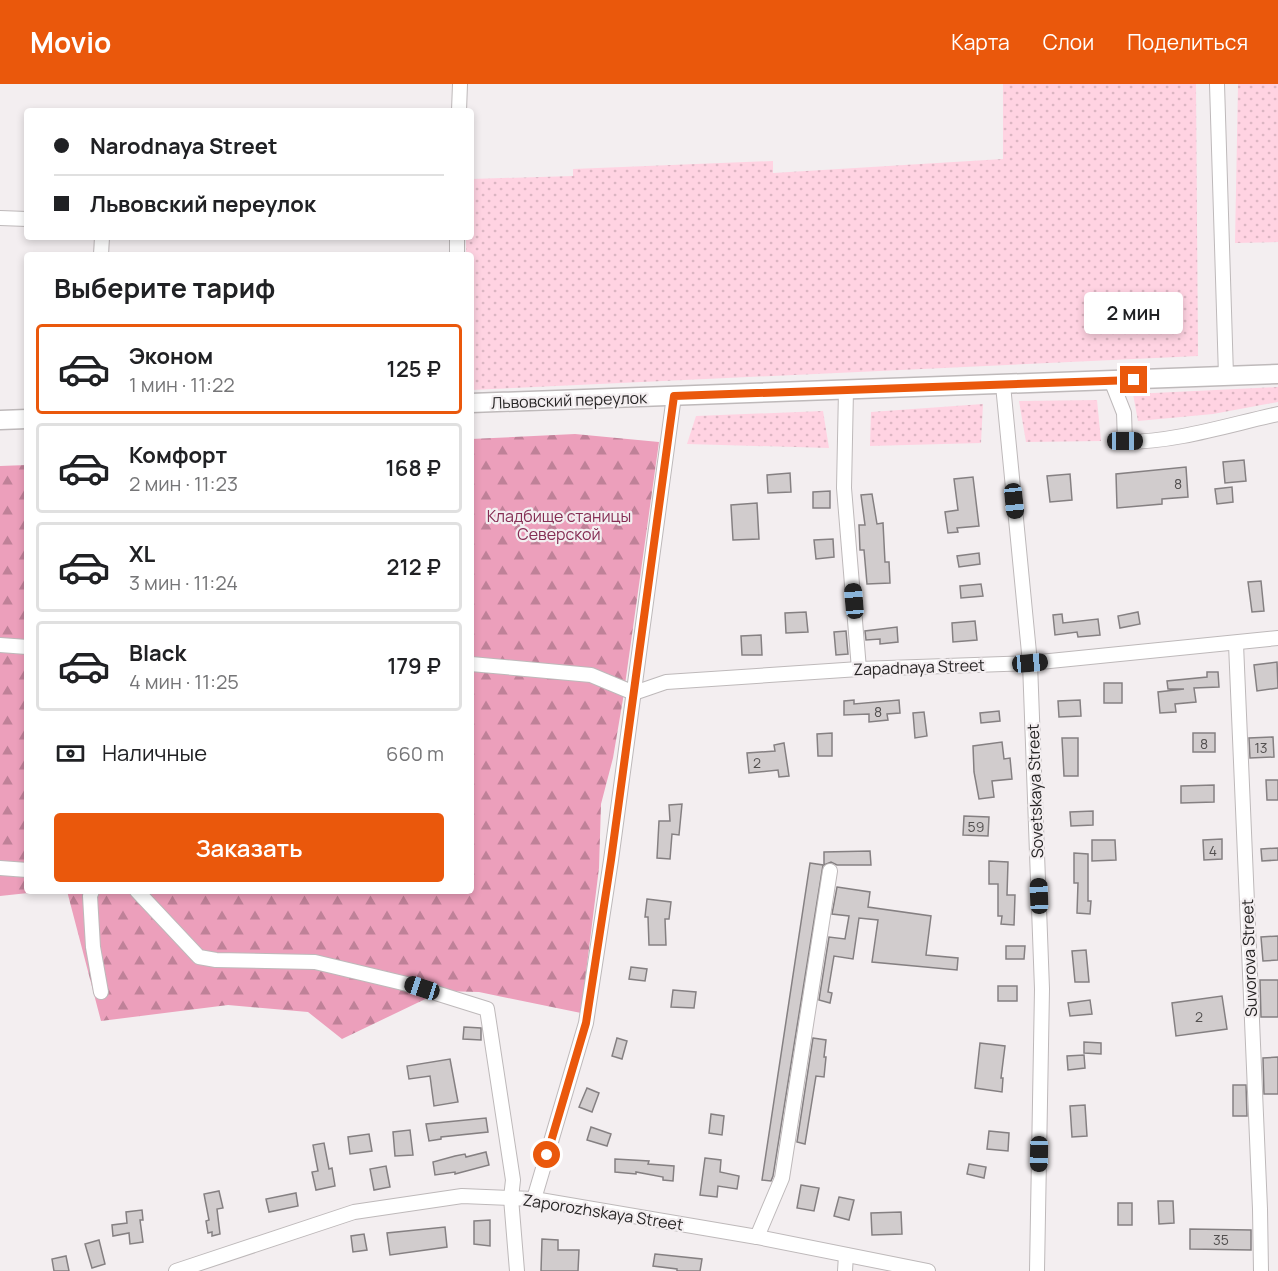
<!DOCTYPE html>
<html lang="ru">
<head>
<meta charset="utf-8">
<style>
  :root { --surface:#fff; --page:#f6f6f6; --text:#202124; --muted:#757577; --line:#e0e0e0; --accent:#ea580c }
  body { margin:0; font-family:Manrope,sans-serif; background:var(--page); color:var(--text); height:100vh; display:flex; flex-direction:column; font-size:22px; white-space:nowrap }
  * { box-sizing:border-box; margin:0 }
  p { font-size:20px; color:var(--muted) }
  .icon { flex:none; width:33px; height:33px; fill:none; stroke:currentColor; stroke-width:2; stroke-linecap:round; stroke-linejoin:round }
  .map { position:relative; flex:1; overflow:hidden }
  .drawer { position:absolute; left:24px; top:168px; width:450px; height:642px; display:flex; flex-direction:column; background:var(--surface); border-radius:6px; box-shadow:0 3px 9px #0003 }
  .drawer>* { flex:none }
  .guide { position:absolute; left:24px; top:24px; width:450px; height:132px; border-radius:6px; box-shadow:0 3px 9px #0003; display:grid; align-content:center; height:132px; padding:0 30px; background:var(--surface) }
  .end { position:absolute; width:27px; height:27px; margin:-14px; border:8px solid #ea580c; background:#fff; box-shadow:0 0 0 3px #fff }
  .from { border-radius:50% }
  .bubble { position:absolute; height:42px; border-radius:6px; background:var(--surface); box-shadow:0 3px 9px #0003; font-size:20px; font-weight:600; line-height:42px; text-align:center }
  .car { position:absolute; width:18px; height:36px; margin:-18px -9px; border-radius:8px; box-shadow:0 0 4px 2px #0007; background:linear-gradient(#222 24%,#8ab4d8 0 40%,#222 0 76%,#8ab4d8 0 86%,#222 0) }
  .guide b { display:flex; align-items:center; gap:21px; height:57px; font-size:22px }
  .guide b+b { border-top:2px solid var(--line) }
  .guide i { width:15px; height:15px; background:var(--text) }
  ul { padding:0; list-style:none }
  li { display:flex; align-items:center; gap:18px; height:90px; margin:0 12px 9px; padding:0 18px; border:3px solid var(--line); border-radius:6px }
  li div { flex:1 }
  li b { display:block; font-size:22px }
  li em { font-style:normal; font-weight:600 }
  li.selected { border-color:var(--accent) }
  li>.icon { width:54px; height:54px; stroke-width:1.5 }
  h2 { padding:0 30px; font-size:27px; line-height:72px }
  .pay { display:flex; align-items:center; gap:15px; height:66px; padding:0 30px; font-size:22px }
  .pay p { margin-inline-start:auto }
  .action { display:flex; gap:12px; margin-top:auto; padding:12px 30px }
  .action a { flex:1; height:69px; border-radius:6px; background:var(--accent); color:#fff; font-size:24px; font-weight:600; line-height:69px; text-align:center }
  header { display:flex; align-items:center; gap:36px; box-sizing:border-box; height:84px; padding:0 30px; background:var(--accent); color:#fff }
  header strong { font-size:28px }
  nav { display:flex; gap:33px; margin-inline-start:auto; font-size:21px }
  .map>svg:first-child { display:block }
  .grass { fill:url(#grass-dots) }
  .forest { fill:url(#forest-firs) }
  .building { fill:#d1cccd; stroke:#858082; stroke-width:1.5 }
  .lines { fill:none; stroke-linecap:round; stroke-linejoin:round }
  .minor-casing { stroke:#beb9ba; stroke-width:16 }
  .major-casing { stroke:#beb9ba; stroke-width:21 }
  .minor { stroke:#fff; stroke-width:14 }
  .major { stroke:#fff; stroke-width:18 }
  .route { stroke:#ea580c; stroke-width:8 }
  .labels { text-anchor:middle; dominant-baseline:central; stroke-width:4.5; stroke-linejoin:round; paint-order:stroke }
  .number-label { font-size:14px; fill:#524f4f }
  .street-label { font-size:16px; fill:#272525; stroke:#f3eef0 }
  .park-label { font-size:16px; fill:#842d53; stroke:#f3eef0 }
</style>
</head>
<body>
<header>
<strong>Movio</strong>
<nav><a>Карта</a><a>Слои</a><a>Поделиться</a></nav>
</header>
<div class="map">
<svg width="1278" height="1187" viewBox="0 0 1278 1187">
  <defs>
    <pattern id="grass-dots" width="8" height="8" patternUnits="userSpaceOnUse" patternTransform="scale(1.5)"><rect width="8" height="8" fill="#ffd3e2"/><path d="M2 2h.1M6 6h.1" fill="none" stroke="#dbb5c2" stroke-width="1.8" stroke-linecap="round"/></pattern>
    <pattern id="forest-firs" width="22" height="20" patternUnits="userSpaceOnUse" patternTransform="scale(1.5)"><rect width="22" height="20" fill="#ec9fbb"/><path d="M5 1l3.5 6h-7zM16 11l3.5 6h-7z" fill="#bf8198"/></pattern>
  </defs>
  <rect width="100%" height="100%" fill="#f3eef0"/>
  <g class="grass">
    <path d="M 1003,0 L 1196,0 L 1198,272 L 471,306 L 471,171 L 466,171 L 466,153 L 471,153 L 471,95 L 573,92 L 573,85 L 773,77 L 773,89 L 1003,75 Z"/>
    <path d="M 1238,0 L 1278,0 L 1278,158 L 1235,159 Z"/>
    <path d="M 1278,303 L 1278,318 L 1213,330 L 1138,337 L 1133,310 Z"/>
    <path d="M 1097,316 L 1101,357 L 1026,358 L 1019,317 Z"/>
    <path d="M 983,320 L 981,359 L 870,362 L 871,328 Z"/>
    <path d="M 823,327 L 829,364 L 687,360 L 696,332 Z"/>
  </g>
  <g class="forest">
    <path d="M 575,350 L 659,358 L 623,615 L 613,674 L 601,720 L 599,784 L 581,929 L 479,908 L 442,907 L 342,955 L 308,928 L 228,921 L 101,937 L 67,807 L 471,807 L 471,355 Z"/>
    <path d="M 27,381 L 27,807 L 47,807 L 0,812 L 0,382 Z"/>
  </g>
  <g class="building">
    <path d="M 1244,376 L 1246,397 L 1225,399 L 1223,378 Z"/>
    <path d="M 1186,383 L 1188,413 L 1162,415 L 1162,420 L 1117,424 L 1116,390 Z"/>
    <path d="M 790,389 L 791,408 L 768,409 L 767,391 Z"/>
    <path d="M 1070,390 L 1072,416 L 1050,418 L 1047,392 Z"/>
    <path d="M 973,393 L 979,442 L 957,444 L 958,448 L 948,449 L 945,428 L 958,426 L 954,395 Z"/>
    <path d="M 1232,403 L 1233,418 L 1217,420 L 1215,405 Z"/>
    <path d="M 830,407 L 830,424 L 813,424 L 813,408 Z"/>
    <path d="M 872,410 L 877,440 L 883,439 L 885,478 L 889,478 L 890,499 L 867,500 L 864,466 L 860,466 L 859,441 L 865,441 L 861,411 Z"/>
    <path d="M 757,419 L 759,455 L 733,456 L 731,421 Z"/>
    <path d="M 833,455 L 834,473 L 816,475 L 814,456 Z"/>
    <path d="M 979,469 L 980,480 L 959,483 L 957,472 Z"/>
    <path d="M 1261,497 L 1264,527 L 1252,528 L 1248,498 Z"/>
    <path d="M 981,500 L 983,512 L 961,514 L 960,502 Z"/>
    <path d="M 806,528 L 808,548 L 786,549 L 785,529 Z"/>
    <path d="M 1138,528 L 1140,540 L 1120,544 L 1118,532 Z"/>
    <path d="M 1062,530 L 1063,539 L 1098,535 L 1100,551 L 1078,553 L 1077,548 L 1055,551 L 1053,531 Z"/>
    <path d="M 975,537 L 977,556 L 953,558 L 952,539 Z"/>
    <path d="M 897,543 L 898,558 L 880,560 L 880,555 L 866,556 L 865,547 Z"/>
    <path d="M 846,547 L 848,570 L 836,571 L 834,548 Z"/>
    <path d="M 761,551 L 762,571 L 742,571 L 741,552 Z"/>
    <path d="M 1277,578 L 1278,604 L 1257,607 L 1254,581 Z"/>
    <path d="M 1207,588 L 1218,588 L 1219,603 L 1194,604 L 1196,618 L 1175,620 L 1176,628 L 1160,629 L 1158,608 L 1184,605 L 1168,605 L 1167,597 L 1207,593 Z"/>
    <rect x="1104" y="599" width="18" height="20"/>
    <path d="M 854,616 L 854,620 L 899,616 L 900,629 L 887,630 L 888,636 L 869,638 L 869,630 L 844,631 L 844,617 Z"/>
    <path d="M 1080,616 L 1081,632 L 1059,633 L 1058,617 Z"/>
    <path d="M 999,627 L 1000,637 L 981,639 L 980,629 Z"/>
    <path d="M 924,628 L 927,652 L 915,654 L 913,629 Z"/>
    <path d="M 832,649 L 832,672 L 818,672 L 817,650 Z"/>
    <rect x="1193" y="649" width="22" height="19"/>
    <path d="M 1273,653 L 1274,673 L 1250,674 L 1249,654 Z"/>
    <path d="M 1062,654 L 1078,654 L 1078,692 L 1064,692 Z"/>
    <path d="M 1002,658 L 1004,675 L 1010,674 L 1012,695 L 992,697 L 994,713 L 979,715 L 974,688 L 973,662 Z"/>
    <path d="M 784,659 L 789,692 L 779,693 L 778,686 L 749,689 L 747,669 L 775,667 L 774,661 Z"/>
    <path d="M 1266,696 L 1278,696 L 1278,716 L 1267,716 Z"/>
    <path d="M 1214,701 L 1214,718 L 1181,719 L 1181,702 Z"/>
    <path d="M 682,720 L 679,751 L 672,750 L 670,775 L 657,774 L 659,737 L 670,737 L 669,721 Z"/>
    <path d="M 1093,727 L 1093,741 L 1071,742 L 1070,728 Z"/>
    <path d="M 964,732 L 989,733 L 988,752 L 963,751 Z"/>
    <path d="M 1222,755 L 1222,775 L 1204,776 L 1203,756 Z"/>
    <path d="M 1092,756 L 1115,756 L 1116,776 L 1092,777 Z"/>
    <path d="M 1278,764 L 1278,776 L 1262,777 L 1261,765 Z"/>
    <path d="M 870,767 L 871,781 L 837,781 L 831,778 L 824,781 L 824,768 Z"/>
    <path d="M 1074,769 L 1088,770 L 1088,817 L 1091,817 L 1090,830 L 1077,829 L 1078,799 L 1074,799 Z"/>
    <path d="M 989,777 L 1008,778 L 1007,811 L 1015,811 L 1014,841 L 1001,840 L 1002,832 L 998,832 L 998,800 L 989,800 Z"/>
    <path d="M 810,779 L 823,781 L 773,1092 L 771,1097 L 762,1096 Z"/>
    <path d="M 837,803 L 870,808 L 868,823 L 931,832 L 926,871 L 958,874 L 957,886 L 872,878 L 878,836 L 859,834 L 853,875 L 834,872 L 828,908 L 832,909 L 830,919 L 819,916 L 829,853 L 845,855 L 849,832 L 832,830 Z"/>
    <path d="M 647,815 L 671,818 L 669,835 L 665,835 L 666,861 L 649,861 L 648,833 L 645,833 Z"/>
    <path d="M 1278,852 L 1278,876 L 1263,877 L 1261,853 Z"/>
    <path d="M 1006,862 L 1025,862 L 1024,875 L 1006,875 Z"/>
    <path d="M 1086,866 L 1089,898 L 1075,898 L 1072,867 Z"/>
    <path d="M 631,883 L 647,885 L 645,897 L 629,895 Z"/>
    <path d="M 1260,896 L 1278,896 L 1278,933 L 1261,933 Z"/>
    <rect x="998" y="902" width="19" height="15"/>
    <path d="M 673,906 L 696,908 L 694,924 L 671,923 Z"/>
    <path d="M 1222,912 L 1227,945 L 1176,952 L 1172,919 Z"/>
    <path d="M 1090,916 L 1092,930 L 1070,932 L 1068,919 Z"/>
    <path d="M 464,943 L 481,944 L 481,956 L 463,955 Z"/>
    <path d="M 617,954 L 627,957 L 622,975 L 612,972 Z"/>
    <path d="M 813,954 L 826,956 L 824,973 L 826,973 L 824,993 L 816,992 L 805,1060 L 797,1058 Z"/>
    <path d="M 1084,958 L 1101,959 L 1101,970 L 1084,969 Z"/>
    <path d="M 980,959 L 1005,962 L 1001,994 L 1003,994 L 1002,1008 L 975,1004 Z"/>
    <path d="M 1084,971 L 1085,984 L 1068,986 L 1067,972 Z"/>
    <path d="M 1278,973 L 1278,1010 L 1264,1010 L 1263,974 Z"/>
    <path d="M 450,975 L 458,1018 L 434,1022 L 430,992 L 409,995 L 407,982 Z"/>
    <path d="M 1233,1001 L 1246,1001 L 1247,1032 L 1233,1032 Z"/>
    <path d="M 587,1004 L 599,1009 L 592,1028 L 579,1023 Z"/>
    <path d="M 1085,1021 L 1087,1052 L 1072,1053 L 1070,1022 Z"/>
    <path d="M 711,1030 L 724,1032 L 722,1051 L 709,1049 Z"/>
    <path d="M 486,1034 L 488,1048 L 441,1053 L 441,1055 L 429,1057 L 426,1040 Z"/>
    <path d="M 591,1043 L 611,1050 L 607,1062 L 587,1056 Z"/>
    <path d="M 410,1046 L 413,1071 L 395,1072 L 393,1048 Z"/>
    <path d="M 989,1047 L 1009,1049 L 1008,1067 L 987,1065 Z"/>
    <path d="M 369,1050 L 372,1067 L 350,1070 L 348,1053 Z"/>
    <path d="M 324,1059 L 329,1085 L 332,1084 L 335,1102 L 316,1106 L 312,1088 L 318,1087 L 313,1061 Z"/>
    <path d="M 486,1068 L 489,1081 L 455,1090 L 455,1088 L 435,1091 L 433,1078 L 455,1072 L 465,1070 L 466,1073 Z"/>
    <path d="M 705,1074 L 721,1076 L 720,1088 L 739,1092 L 737,1105 L 718,1102 L 717,1113 L 700,1111 Z"/>
    <path d="M 615,1075 L 649,1077 L 648,1080 L 674,1082 L 673,1097 L 663,1096 L 663,1093 L 636,1088 L 636,1090 L 615,1088 Z"/>
    <path d="M 969,1080 L 986,1083 L 984,1094 L 967,1090 Z"/>
    <path d="M 386,1082 L 390,1103 L 374,1106 L 370,1085 Z"/>
    <path d="M 801,1101 L 819,1104 L 814,1127 L 797,1124 Z"/>
    <path d="M 219,1107 L 223,1124 L 217,1125 L 220,1150 L 212,1152 L 212,1148 L 208,1149 L 206,1137 L 209,1136 L 204,1110 Z"/>
    <path d="M 296,1109 L 298,1122 L 269,1128 L 266,1115 Z"/>
    <path d="M 839,1113 L 854,1116 L 849,1136 L 834,1132 Z"/>
    <path d="M 1158,1117 L 1173,1117 L 1174,1139 L 1159,1140 Z"/>
    <rect x="1118" y="1119" width="14" height="22"/>
    <path d="M 142,1126 L 143,1136 L 140,1136 L 143,1158 L 130,1160 L 129,1149 L 113,1152 L 112,1141 L 127,1139 L 126,1128 Z"/>
    <path d="M 901,1128 L 902,1150 L 872,1151 L 871,1129 Z"/>
    <path d="M 490,1136 L 490,1162 L 474,1160 L 474,1137 Z"/>
    <path d="M 445,1143 L 447,1163 L 390,1171 L 387,1149 Z"/>
    <path d="M 1190,1145 L 1251,1146 L 1251,1166 L 1190,1165 Z"/>
    <path d="M 364,1150 L 367,1166 L 353,1168 L 351,1152 Z"/>
    <path d="M 542,1155 L 558,1156 L 558,1166 L 579,1166 L 578,1187 L 541,1187 Z"/>
    <path d="M 99,1156 L 105,1180 L 92,1184 L 85,1160 Z"/>
    <path d="M 655,1170 L 702,1175 L 700,1187 L 677,1187 L 677,1185 L 653,1182 Z"/>
    <path d="M 66,1172 L 69,1187 L 54,1187 L 52,1175 Z"/>
  </g>
  <g class="lines">
    <defs>
      <g id="minor">
        <path d="M 1217,0 L 1226,292"/>
        <path d="M 459,27 L 460,0"/>
        <path d="M 0,134 L 27,135"/>
        <path d="M 101,171 L 102,153"/>
        <path d="M 457,171 L 457,153"/>
        <path d="M 1111,296 L 1124,329 L 1125,358 C 1176,358 1228,341 1278,330"/>
        <path d="M 1003,301 L 1030,579 L 1042,905 L 1037,1187"/>
        <path d="M 846,306 L 844,404 L 859,585"/>
        <path d="M 1236,560 L 1260,1125 L 1261,1187"/>
        <path d="M 0,561 L 27,563"/>
        <path d="M 471,580 L 591,591 L 634,609"/>
        <path d="M 634,609 L 666,598 L 859,585 L 1030,579 L 1278,554"/>
        <path d="M 0,784 L 27,786"/>
        <path d="M 92,807 L 90,812 L 93,863 L 101,908"/>
        <path d="M 137,807 L 199,873 L 216,876 L 315,878 L 407,900 L 487,925 L 513,1096 L 511,1114 L 517,1187"/>
        <path d="M 534,1115 L 586,939 L 611,776 L 674,312"/>
        <path d="M 757,1153 L 782,1094 L 830,787"/>
        <path d="M 176,1187 L 354,1128 L 462,1112 L 534,1115 L 757,1153 L 928,1187"/>
        <path d="M 845,1187 L 846,1171"/>
      </g>
      <g id="major">
        <path d="M 471,319 L 1278,290"/>
        <path d="M 0,336 L 27,335"/>
      </g>
    </defs>
    <use href="#minor" class="minor-casing"/>
    <use href="#major" class="major-casing"/>
    <use href="#minor" class="minor"/>
    <use href="#major" class="major"/>
  </g>
  <g class="lines">
    <path class="route" d="M 547,1071 L 586,939 L 611,776 L 674,312 L 1134,296"/>
  </g>
  <g class="labels">
    <g class="number-label">
      <text x="1178" y="399">8</text>
      <text x="878" y="627">8</text>
      <text x="1204" y="659">8</text>
      <text x="1261" y="663">13</text>
      <text x="757" y="678">2</text>
      <text x="976" y="742">59</text>
      <text x="1213" y="766">4</text>
      <text x="1199" y="932">2</text>
      <text x="1221" y="1155">35</text>
    </g>
    <g class="street-label">
      <text transform="translate(569 316) rotate(-2)">Львовский переулок</text>
      <text transform="translate(919 583) rotate(-2)">Zapadnaya Street</text>
      <text transform="translate(1035 707) rotate(-92)">Sovetskaya Street</text>
      <text transform="translate(1249 874) rotate(-92)">Suvorova Street</text>
      <text transform="translate(603 1128) rotate(9)">Zaporozhskaya Street</text>
    </g>
    <g class="park-label">
      <text x="559" y="432">Кладбище станицы<tspan x="559" dy="18">Северской</tspan></text>
    </g>
  </g>
</svg>
<i class="end from" style="left:547px;top:1071px"></i>
<i class="end" style="left:1134px;top:296px"></i>
<div class="bubble" style="left:1084px;top:208px;width:99px">2 мин</div>
<i class="car" style="left:1125px;top:357px;rotate:90deg"></i>
<i class="car" style="left:1014px;top:417px;rotate:174deg"></i>
<i class="car" style="left:854px;top:517px;rotate:355deg"></i>
<i class="car" style="left:1030px;top:579px;rotate:85deg"></i>
<i class="car" style="left:1039px;top:812px;rotate:358deg"></i>
<i class="car" style="left:422px;top:904px;rotate:288deg"></i>
<i class="car" style="left:1039px;top:1070px;rotate:181deg"></i>
<div class="guide">
<b><i class="from"></i>Narodnaya Street</b>
<b><i></i>Львовский переулок</b>
</div>
<section class="drawer">
<h2>Выберите тариф</h2>
<ul>
<li class="selected"><svg class="icon" aria-label="car" viewBox="0 0 24 24"><path d="M5 17H2v-5l4-1 3-4h7l3 4 3 1v5h-3M9 17h6M6 11h13"/><circle cx="7" cy="17" r="2"/><circle cx="17" cy="17" r="2"/></svg><div><b>Эконом</b><p>1 мин · 11:22</p></div><em>125 ₽</em></li>
<li><svg class="icon" aria-label="car" viewBox="0 0 24 24"><path d="M5 17H2v-5l4-1 3-4h7l3 4 3 1v5h-3M9 17h6M6 11h13"/><circle cx="7" cy="17" r="2"/><circle cx="17" cy="17" r="2"/></svg><div><b>Комфорт</b><p>2 мин · 11:23</p></div><em>168 ₽</em></li>
<li><svg class="icon" aria-label="car" viewBox="0 0 24 24"><path d="M5 17H2v-5l4-1 3-4h7l3 4 3 1v5h-3M9 17h6M6 11h13"/><circle cx="7" cy="17" r="2"/><circle cx="17" cy="17" r="2"/></svg><div><b>XL</b><p>3 мин · 11:24</p></div><em>212 ₽</em></li>
<li><svg class="icon" aria-label="car" viewBox="0 0 24 24"><path d="M5 17H2v-5l4-1 3-4h7l3 4 3 1v5h-3M9 17h6M6 11h13"/><circle cx="7" cy="17" r="2"/><circle cx="17" cy="17" r="2"/></svg><div><b>Black</b><p>4 мин · 11:25</p></div><em>179 ₽</em></li>
</ul>
<div class="pay"><svg class="icon" aria-label="cash" viewBox="0 0 24 24"><path d="M3 7h18v10H3z"/><circle cx="12" cy="12" r="2"/></svg>Наличные<p>660 m</p></div>
<div class="action"><a>Заказать</a></div>
</section>
</div>
</body>
</html>
